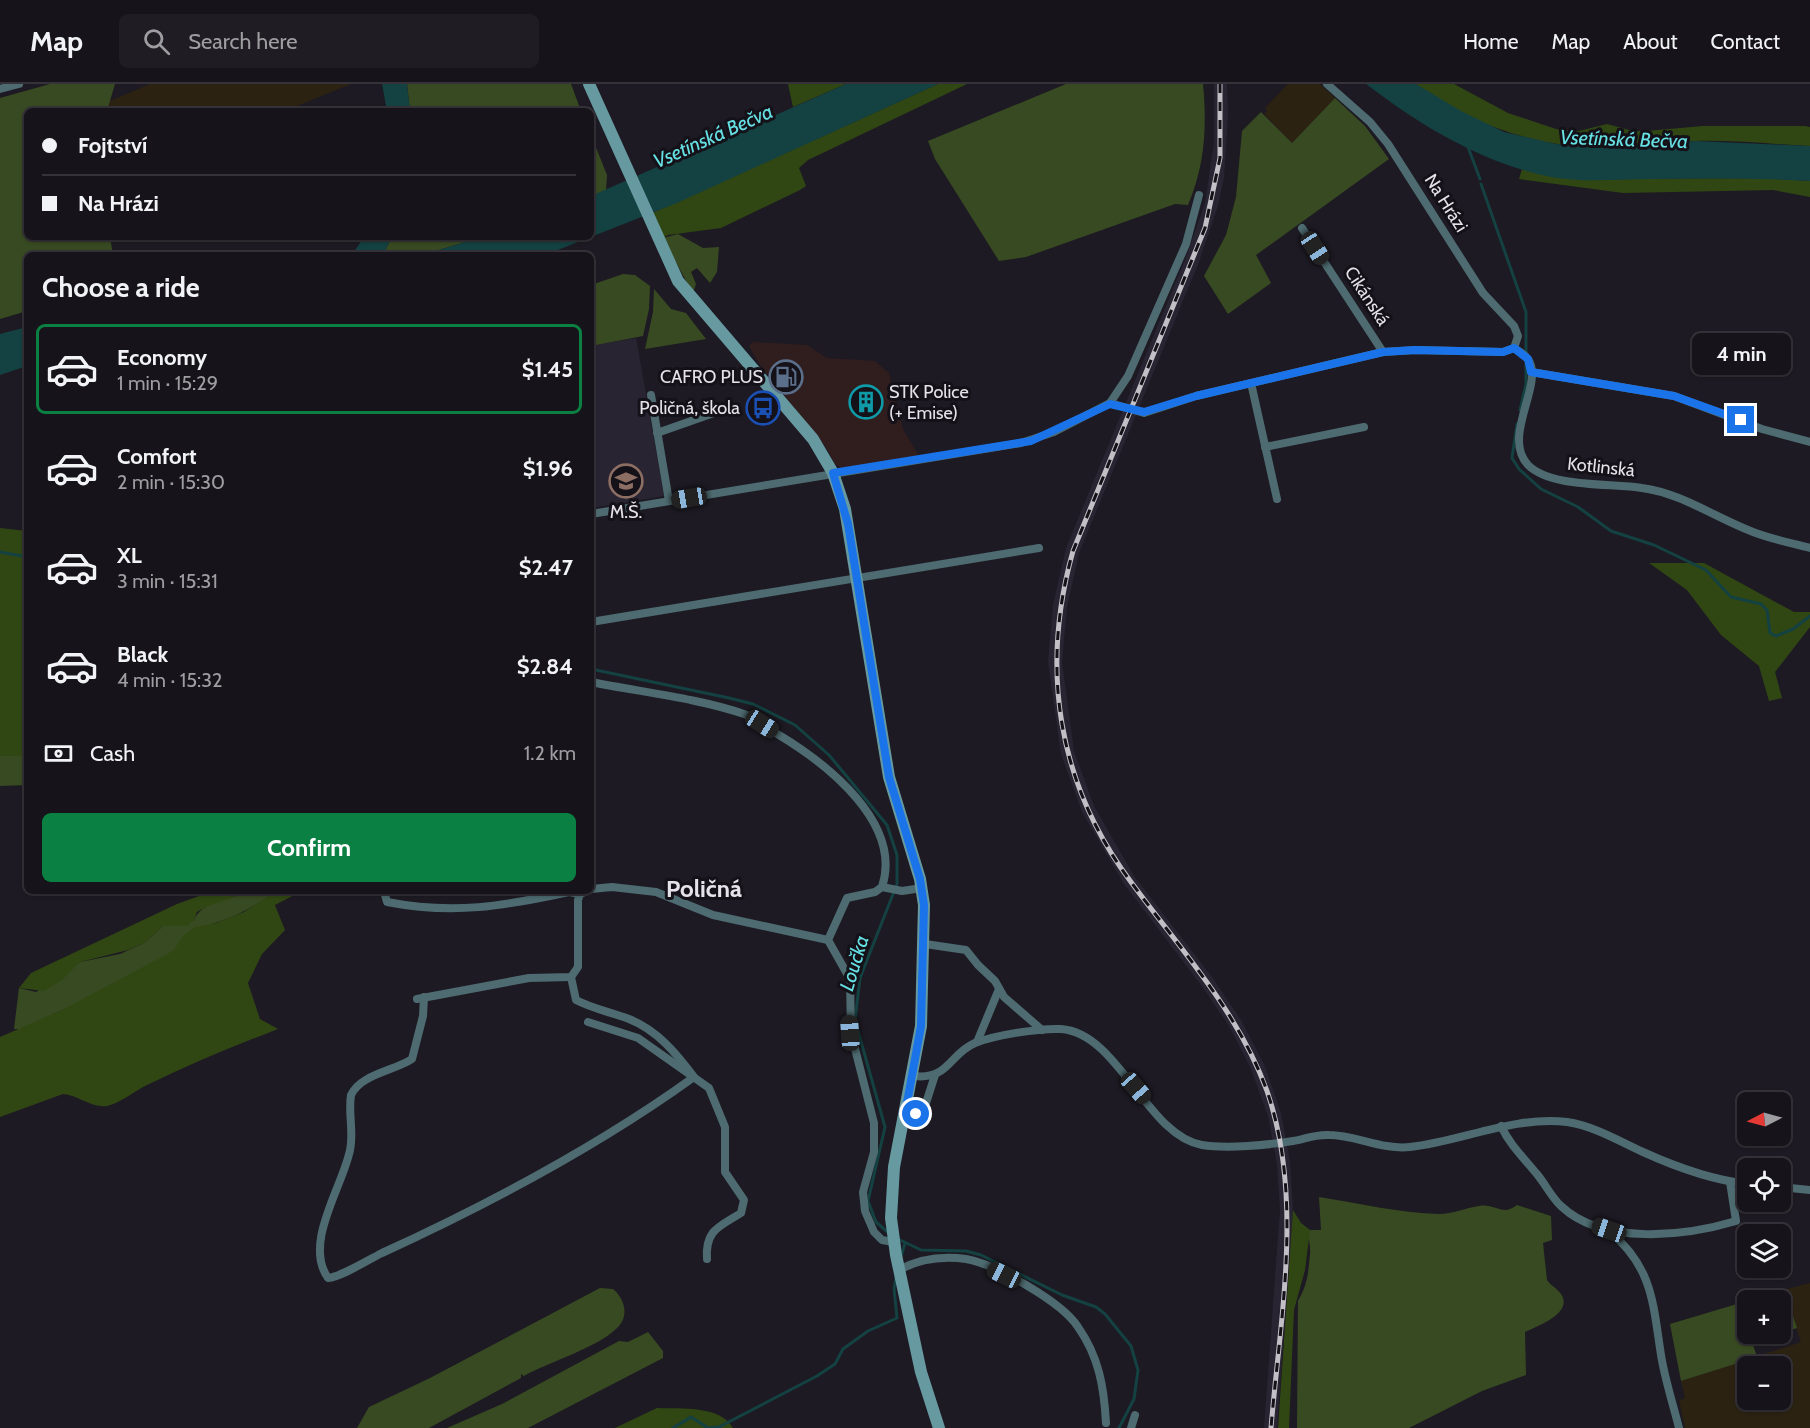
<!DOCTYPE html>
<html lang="en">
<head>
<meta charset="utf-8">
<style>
  :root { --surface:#16141a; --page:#1f1d23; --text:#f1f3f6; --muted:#9e9ea2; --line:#353339; --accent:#0b8043 }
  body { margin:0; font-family:Cabin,sans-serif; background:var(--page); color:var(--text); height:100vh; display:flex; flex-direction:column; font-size:22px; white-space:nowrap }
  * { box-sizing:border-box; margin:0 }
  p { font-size:20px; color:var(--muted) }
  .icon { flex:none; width:33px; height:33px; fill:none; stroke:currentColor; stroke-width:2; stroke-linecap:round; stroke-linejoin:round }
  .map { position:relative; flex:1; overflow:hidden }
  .sheet { position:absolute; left:24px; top:168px; width:570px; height:642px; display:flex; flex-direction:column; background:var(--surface); border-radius:9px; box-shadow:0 2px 4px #0004,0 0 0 2px var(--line) }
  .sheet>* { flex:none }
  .guide { position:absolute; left:24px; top:24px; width:570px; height:132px; border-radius:9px; box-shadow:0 2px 4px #0004,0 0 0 2px var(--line); display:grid; align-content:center; height:132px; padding:0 18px; background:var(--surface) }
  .needle { width:39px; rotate:264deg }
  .controls { position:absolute; left:1737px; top:1008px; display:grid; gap:12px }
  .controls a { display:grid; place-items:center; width:54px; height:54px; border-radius:9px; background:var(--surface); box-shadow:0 2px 4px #0004,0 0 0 2px var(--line); font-size:30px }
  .end { position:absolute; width:27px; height:27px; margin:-14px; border:8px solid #1a73e8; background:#fff; box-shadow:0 0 0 3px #fff }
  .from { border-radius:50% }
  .bubble { position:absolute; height:42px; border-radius:9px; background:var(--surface); box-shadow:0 2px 4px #0004,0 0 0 2px var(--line); font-size:20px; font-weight:700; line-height:42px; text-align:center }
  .car { position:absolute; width:18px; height:36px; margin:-18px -9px; border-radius:8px; box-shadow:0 0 4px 2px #0007; background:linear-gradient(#222 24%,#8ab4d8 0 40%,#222 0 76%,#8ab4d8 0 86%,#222 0) }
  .guide b { display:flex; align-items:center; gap:21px; height:57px; font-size:22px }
  .guide b+b { border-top:2px solid var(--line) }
  .guide i { width:15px; height:15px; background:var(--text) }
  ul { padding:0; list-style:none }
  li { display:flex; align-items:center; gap:18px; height:90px; margin:0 12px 9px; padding:0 6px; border:3px solid transparent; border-radius:9px }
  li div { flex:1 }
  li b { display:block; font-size:22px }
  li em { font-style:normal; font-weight:700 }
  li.selected { border-color:var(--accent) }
  li>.icon { width:54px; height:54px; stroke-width:1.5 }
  h2 { padding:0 18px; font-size:27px; line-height:72px }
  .pay { display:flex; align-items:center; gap:15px; height:66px; padding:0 18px; font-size:22px }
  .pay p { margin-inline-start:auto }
  .primary-button { display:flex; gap:12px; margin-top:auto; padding:12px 18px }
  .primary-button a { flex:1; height:69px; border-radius:9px; background:var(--accent); color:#fff; font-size:24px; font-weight:700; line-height:69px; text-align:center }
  header { display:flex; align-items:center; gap:36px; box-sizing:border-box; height:84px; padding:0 30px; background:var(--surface); border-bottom:2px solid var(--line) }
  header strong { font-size:28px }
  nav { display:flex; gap:33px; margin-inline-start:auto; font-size:21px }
  .search { width:420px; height:54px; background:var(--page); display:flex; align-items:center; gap:15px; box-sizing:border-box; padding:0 21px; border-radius:9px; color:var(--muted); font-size:22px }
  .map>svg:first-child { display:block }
  .commercial { fill:#301d1e }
  .industrial { fill:#2b2212; fill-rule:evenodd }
  .built { fill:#292432 }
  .green { fill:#384a21 }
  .forest { fill:#314713 }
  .water { fill:#144141 }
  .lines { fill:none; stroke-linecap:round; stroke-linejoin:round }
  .stream { stroke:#144141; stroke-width:3 }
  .minor { stroke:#4d6b70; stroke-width:8 }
  .secondary { stroke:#6799a0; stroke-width:12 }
  .rail-casing { stroke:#c2c0c6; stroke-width:5 }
  .rail { stroke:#141119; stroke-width:3; stroke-dasharray:9; stroke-linecap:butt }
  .route { stroke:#1a73e8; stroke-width:8 }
  .labels { text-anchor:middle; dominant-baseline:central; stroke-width:6; stroke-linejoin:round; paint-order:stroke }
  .street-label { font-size:18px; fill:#e5e3e9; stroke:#141119 }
  .poi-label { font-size:18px; fill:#e5e3e9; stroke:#141119; text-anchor:end }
  .water-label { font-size:20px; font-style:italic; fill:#66e2e4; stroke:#141119 }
  .district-label { font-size:24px; font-weight:bold; fill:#e5e3e9; stroke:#141119 }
</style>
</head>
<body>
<header>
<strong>Map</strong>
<div class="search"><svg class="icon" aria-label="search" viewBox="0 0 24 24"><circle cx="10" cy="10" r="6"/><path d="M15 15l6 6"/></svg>Search here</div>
<nav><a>Home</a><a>Map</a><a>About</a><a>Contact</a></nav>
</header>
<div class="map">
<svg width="1810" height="1344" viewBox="0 0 1810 1344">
  <rect width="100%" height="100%" fill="#1d1a23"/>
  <path class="commercial" d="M 752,258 L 807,261 L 827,274 L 875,277 L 889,289 L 903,345 L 919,372 L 842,385 L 835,380 L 827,365 L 760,281 L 749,262 Z"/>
  <g class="industrial">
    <path d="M 150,0 L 351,0 L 285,27 L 107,27 L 110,17 Z"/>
    <path d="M 1288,0 L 1320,0 L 1335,14 L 1292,59 L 1264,30 L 1267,27 L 1265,24 Z"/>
    <path d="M 1810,1199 L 1810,1344 L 1685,1344 L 1679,1316 L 1685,1314 L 1681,1297 L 1801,1258 L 1784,1206 ZM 1748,1282 L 1780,1282 L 1780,1316 L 1748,1316 Z"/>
  </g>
  <g class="built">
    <path d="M 1214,0 L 1227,0 L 1228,32 L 1224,94 L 1218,122 L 1199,178 L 1079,469 L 1067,523 L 1062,578 L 1074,667 L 1094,722 L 1134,792 L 1212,893 L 1241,936 L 1264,980 L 1281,1029 L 1290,1078 L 1293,1126 L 1277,1344 L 1264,1344 L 1280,1126 L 1277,1080 L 1268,1032 L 1251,985 L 1229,942 L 1201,901 L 1124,800 L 1082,728 L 1061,670 L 1048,578 L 1053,521 L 1066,464 L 1186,173 L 1205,119 L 1214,59 Z"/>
    <path d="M 636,254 L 664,412 L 591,424 L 591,262 Z"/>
  </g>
  <g class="green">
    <path d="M 50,0 L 115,0 L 107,27 L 27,27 L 27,153 L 110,153 L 113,171 L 27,171 L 27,227 L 0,235 L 0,14 Z"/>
    <path d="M 407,0 L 571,0 L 581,27 L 410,27 Z"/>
    <path d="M 1066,0 L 1203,0 C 1207,43 1205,81 1188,121 L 1175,120 L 1026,173 L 999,177 L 935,75 L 928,57 Z"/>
    <path d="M 1335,14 L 1365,42 L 1389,75 L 1256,171 L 1271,199 L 1228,230 L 1204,192 L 1226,151 L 1236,113 L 1242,47 L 1261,28 L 1292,59 Z"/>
    <path d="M 591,51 L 607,91 L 606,107 L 591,112 Z"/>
    <path d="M 678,150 L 703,164 L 719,163 L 717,188 L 710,199 L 697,184 L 691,188 L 696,200 L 694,206 L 691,206 L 663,154 Z"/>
    <path d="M 392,153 L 482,153 L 422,171 L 383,171 Z"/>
    <path d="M 623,190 L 635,191 L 650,202 L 649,225 L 643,252 L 591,262 L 591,201 Z"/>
    <path d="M 654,205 L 671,225 L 686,229 L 706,255 L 645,265 L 653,228 Z"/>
    <path d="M 0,672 L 27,672 L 27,701 L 0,702 Z"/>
    <path d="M 250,807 L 276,807 C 257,821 238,832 215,839 C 208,842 200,842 193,845 C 183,851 182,861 172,868 C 128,897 69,923 21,945 L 14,945 L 19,904 L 36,908 L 80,878 L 120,870 L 144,859 L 163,842 L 194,836 C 202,816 232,816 250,807 Z"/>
    <path d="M 1319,1113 C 1358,1119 1399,1129 1439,1130 C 1453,1130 1465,1124 1479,1122 C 1496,1119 1502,1133 1517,1121 L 1551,1132 L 1552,1156 L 1543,1159 L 1547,1196 C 1551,1202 1557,1204 1561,1210 C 1574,1229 1537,1242 1525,1248 L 1526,1291 L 1482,1307 L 1409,1344 L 1297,1344 L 1298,1217 C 1308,1199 1308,1190 1310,1170 C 1311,1161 1307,1155 1310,1146 L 1321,1146 Z"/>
    <path d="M 600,1204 L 613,1205 C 625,1215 630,1233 616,1245 C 596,1264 549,1278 524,1292 L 521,1290 L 521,1294 L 429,1344 L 357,1344 L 369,1323 L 430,1294 Z"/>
    <path d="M 1784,1206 L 1797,1244 L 1781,1249 L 1780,1216 L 1750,1216 Z"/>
    <path d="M 1747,1217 L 1748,1250 L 1779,1250 L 1752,1258 L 1757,1273 L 1681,1297 L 1670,1240 Z"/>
    <path d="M 648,1248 L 663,1267 L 663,1274 L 528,1344 L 447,1344 L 502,1320 L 619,1257 L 628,1258 Z"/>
  </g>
  <g class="forest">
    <path d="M 788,0 L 846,0 L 793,23 Z"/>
    <path d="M 938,0 L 967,0 L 808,76 L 799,84 L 806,102 L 800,106 L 721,144 L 668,151 L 663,154 L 652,129 Z"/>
    <path d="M 1416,0 L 1454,0 L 1508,29 L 1556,45 L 1579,47 L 1607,40 L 1633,47 L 1646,47 L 1703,42 L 1805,42 L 1810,43 L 1810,62 C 1772,60 1733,56 1695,57 C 1668,58 1641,63 1613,64 C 1547,66 1469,42 1416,0 Z"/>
    <path d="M 1522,85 L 1570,95 L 1760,94 L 1810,97 L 1810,113 L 1773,106 L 1623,109 L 1519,95 Z"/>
    <path d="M 0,444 L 27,447 L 27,672 L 0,672 Z"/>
    <path d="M 1649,479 L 1704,479 L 1794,528 L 1810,528 L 1810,543 L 1775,588 L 1782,614 L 1769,617 L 1759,582 L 1721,551 L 1687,506 Z"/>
    <path d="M 213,807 L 250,807 L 206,823 L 197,828 L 194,836 L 187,842 L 163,842 L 144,859 L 128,866 L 80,878 L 62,896 L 44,907 L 19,904 L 31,889 L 177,820 Z"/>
    <path d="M 276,807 L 302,807 L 275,821 L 285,846 L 262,870 L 248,899 L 260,935 L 278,945 C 234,962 190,980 147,1001 C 134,1007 121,1019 107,1022 C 91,1024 78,1011 63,1010 L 0,1033 L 0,953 L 62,926 L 126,892 L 173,867 L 184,851 L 196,843 L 216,839 L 244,828 Z"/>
    <path d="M 1293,1126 L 1301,1139 L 1310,1146 L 1305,1186 L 1294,1226 L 1289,1344 L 1278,1344 Z"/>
    <path d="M 657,1324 C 680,1325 720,1321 733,1344 L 615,1344 Z"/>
  </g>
  <g class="water">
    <path d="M 382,0 L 407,0 L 410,27 L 387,27 Z"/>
    <path d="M 846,0 L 938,0 L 677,119 L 545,171 L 422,171 L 482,153 L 591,153 L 591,112 Z"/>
    <path d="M 1366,0 L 1416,0 L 1461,27 L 1504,48 L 1556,60 L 1611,64 L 1696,57 L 1810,62 L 1810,97 C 1757,94 1704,94 1651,95 C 1618,95 1584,99 1551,93 C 1482,79 1421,42 1366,0 Z"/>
    <path d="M 364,153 L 392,153 L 383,171 L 352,171 Z"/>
    <path d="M 27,243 L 27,282 L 0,291 L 0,250 Z"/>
  </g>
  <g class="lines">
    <g class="stream">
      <path d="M 1468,63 L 1480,95"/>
      <path d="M 1481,100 L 1526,228 L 1526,270"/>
      <path d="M 1520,326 L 1526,300 L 1526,279"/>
      <path d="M 1517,340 L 1512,374 L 1519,385 L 1541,405 L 1578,423 L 1611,447 L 1654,461 L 1706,486 L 1731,513 L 1761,520 L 1767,526 L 1770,549 L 1776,552 L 1793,545 L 1810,532"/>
      <path d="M 0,468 L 27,473"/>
      <path d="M 591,585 L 729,614 L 753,620 L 795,641 L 829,671 L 887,741 L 897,771 L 897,800 L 860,894 L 855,936 L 885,1043 L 868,1117 L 876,1138 L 890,1150"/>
      <path d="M 898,1155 L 921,1166 L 966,1167 L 981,1171 L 1062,1211 L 1096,1223 L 1105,1230 L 1131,1262 L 1138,1286 L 1134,1315 L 1119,1344"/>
      <path d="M 901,1173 L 905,1159"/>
      <path d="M 673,1344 L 691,1333 L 708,1344 L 719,1343 L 817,1292 L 835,1280 L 843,1265 L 868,1247 L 897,1234 L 894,1204 L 896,1194"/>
    </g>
    <g class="minor">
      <path d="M 1327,0 L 1370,38 L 1388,60 L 1483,209 L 1514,242 L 1518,252 L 1514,264"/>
      <path d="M 0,5 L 19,0"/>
      <path d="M 1302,144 L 1383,268"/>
      <path d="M 1514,264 C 1518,267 1525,270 1528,275 C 1545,300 1501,352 1528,381 C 1551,404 1611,399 1642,404 C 1681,409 1716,434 1753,448 C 1771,455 1791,459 1810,464"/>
      <path d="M 1531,288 L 1674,312 L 1762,345 L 1810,358"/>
      <path d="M 1251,299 L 1277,415"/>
      <path d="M 651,311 L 669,417"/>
      <path d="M 1110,319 L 1128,292 L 1186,160 L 1199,111"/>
      <path d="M 657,349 L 711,330"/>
      <path d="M 1265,363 L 1364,343"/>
      <path d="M 591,430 L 1021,359 L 1054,348 L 1110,319 L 1144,329 L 1196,312 L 1383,268 L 1415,266 L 1503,268 L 1514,264"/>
      <path d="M 591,538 L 1039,464"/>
      <path d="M 591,598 C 640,608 697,614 744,630 C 756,634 768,644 779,651 C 827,680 903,739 882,803 L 902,807 L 922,804"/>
      <path d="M 882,803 L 875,808 L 847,814 L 828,856 L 850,895 L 851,949 L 874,1039 L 874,1068 L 863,1108 L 865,1127 L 874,1148 L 882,1156 L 893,1158"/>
      <path d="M 591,805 L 612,803 L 656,808 L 713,831 L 828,856"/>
      <path d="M 384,807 L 387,818 C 454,831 504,822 569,808 L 580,810"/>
      <path d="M 925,860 L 966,866 L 978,881 L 995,897 L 1004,913 L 1042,946"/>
      <path d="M 424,913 L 423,932 L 412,975 C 394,987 361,990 351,1011 C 348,1029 354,1048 350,1066 C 343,1102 303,1159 328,1194 C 341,1193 368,1176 382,1169 C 491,1119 597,1063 694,993 C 676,969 657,946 629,935 C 611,928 593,925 576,916 L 571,893"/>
      <path d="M 417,915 L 529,894 L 571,893 L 578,883 L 578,816 L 580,810 L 587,807"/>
      <path d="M 588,938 L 638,954 L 709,1004 L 725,1043 L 725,1088 L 744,1116 L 741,1129 C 719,1143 705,1146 707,1175"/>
      <path d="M 977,958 L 999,905"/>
      <path d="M 914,992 C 949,996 949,970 975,959 C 996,951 1039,944 1061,945 C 1119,949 1147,1052 1202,1061 C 1227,1065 1268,1061 1293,1057 C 1305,1055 1316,1050 1329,1051 C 1356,1051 1381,1066 1410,1063 C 1463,1057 1512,1032 1567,1038 C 1594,1042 1619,1057 1643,1068 C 1676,1083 1711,1096 1748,1100"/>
      <path d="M 905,1030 L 916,1030 L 926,1019 L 935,991"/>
      <path d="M 1501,1042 C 1510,1061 1523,1073 1536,1089 C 1545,1099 1551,1113 1561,1122 C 1603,1162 1686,1152 1736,1137 L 1730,1098"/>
      <path d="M 1780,1103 L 1810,1106"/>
      <path d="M 1609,1147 C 1653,1183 1653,1220 1661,1271 C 1665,1296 1673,1320 1679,1344"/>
      <path d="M 899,1186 C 919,1175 943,1172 966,1175 C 995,1180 1062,1218 1078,1243 C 1099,1273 1104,1303 1106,1339"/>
      <path d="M 1131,1344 L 1135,1331"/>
    </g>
    <path class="secondary" d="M 589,0 L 678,197 L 813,355 L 833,389 L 845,425 L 889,693 L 920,795 L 924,821 L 921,942 L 894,1083 L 891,1134 L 896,1171 L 921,1288 L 939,1344"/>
    <defs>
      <path id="rail" d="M 1220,0 L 1220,74 L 1205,144 L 1073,467 C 1040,584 1057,699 1131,798 C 1180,865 1238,927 1267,1007 C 1304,1114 1280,1234 1271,1344"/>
    </defs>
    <use href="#rail" class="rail-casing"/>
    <use href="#rail" class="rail"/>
  </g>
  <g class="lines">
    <path class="route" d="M 916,1030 L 905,1030 L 921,942 L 924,821 L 920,795 L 889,693 L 848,440 L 833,389 L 1031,357 L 1110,320 L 1144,328 L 1196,312 L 1383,268 L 1415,266 L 1503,268 L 1514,264 L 1528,275 L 1531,288 L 1674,312 L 1741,336"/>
  </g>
  <defs>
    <symbol id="fuel-ring" viewBox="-11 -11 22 22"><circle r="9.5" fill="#141119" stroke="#5c6f8a" stroke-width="1.5"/><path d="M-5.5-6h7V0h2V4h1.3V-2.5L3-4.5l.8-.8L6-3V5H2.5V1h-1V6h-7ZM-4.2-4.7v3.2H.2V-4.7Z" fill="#5c6f8a"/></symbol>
    <symbol id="building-ring" viewBox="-11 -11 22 22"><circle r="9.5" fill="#141119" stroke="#0f9aa8" stroke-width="1.5"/><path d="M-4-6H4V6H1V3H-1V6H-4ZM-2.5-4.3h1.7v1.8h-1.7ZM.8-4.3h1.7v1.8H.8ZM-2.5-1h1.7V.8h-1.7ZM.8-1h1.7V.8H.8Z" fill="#0f9aa8"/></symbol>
    <symbol id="bus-ring" viewBox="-11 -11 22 22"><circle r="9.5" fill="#141119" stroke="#1a4fb4" stroke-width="1.5"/><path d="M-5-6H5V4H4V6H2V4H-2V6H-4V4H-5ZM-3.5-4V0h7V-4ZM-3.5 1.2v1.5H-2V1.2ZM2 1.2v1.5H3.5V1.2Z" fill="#1a4fb4"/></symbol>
    <symbol id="school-ring" viewBox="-11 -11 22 22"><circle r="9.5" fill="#141119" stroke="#8d6e63" stroke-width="1.5"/><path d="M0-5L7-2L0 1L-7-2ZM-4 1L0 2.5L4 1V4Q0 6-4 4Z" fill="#8d6e63"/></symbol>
  </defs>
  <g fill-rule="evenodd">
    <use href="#fuel-ring" x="767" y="274" width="38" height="38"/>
    <use href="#building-ring" x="847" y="299" width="38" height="38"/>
    <use href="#bus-ring" x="744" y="305" width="38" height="38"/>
    <use href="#school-ring" x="607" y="378" width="38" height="38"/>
  </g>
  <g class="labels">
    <g class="street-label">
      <text transform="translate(1446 119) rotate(58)">Na Hrázi</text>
      <text transform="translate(1367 212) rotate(57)">Cikánská</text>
      <text transform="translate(1601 383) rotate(6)">Kotlinská</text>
    </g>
    <g class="poi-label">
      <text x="763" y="293">CAFRO PLUS</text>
      <text x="889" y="308" text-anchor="start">STK Police<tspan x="889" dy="21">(+ Emise)</tspan></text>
      <text x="740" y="324">Poličná, škola</text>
      <text x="626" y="428" text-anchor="middle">M.Š.</text>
    </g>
    <g class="water-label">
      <text transform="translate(713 52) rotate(-24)">Vsetínská Bečva</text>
      <text transform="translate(1624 55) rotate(2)">Vsetínská Bečva</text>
      <text transform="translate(854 879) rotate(-73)">Loučka</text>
    </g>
    <g class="district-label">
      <text x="704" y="804">Poličná</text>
    </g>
  </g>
</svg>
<div class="controls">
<a><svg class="needle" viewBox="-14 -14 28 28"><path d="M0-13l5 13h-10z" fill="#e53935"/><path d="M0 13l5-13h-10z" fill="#9e9ea2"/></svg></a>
<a><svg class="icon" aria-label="locate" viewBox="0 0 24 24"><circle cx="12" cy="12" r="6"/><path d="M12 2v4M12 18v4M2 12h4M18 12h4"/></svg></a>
<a><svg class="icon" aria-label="layers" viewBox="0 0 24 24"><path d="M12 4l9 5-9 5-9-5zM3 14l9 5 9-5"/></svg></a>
<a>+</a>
<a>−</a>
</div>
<i class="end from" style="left:916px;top:1030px"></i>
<i class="end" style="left:1741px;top:336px"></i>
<div class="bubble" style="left:1692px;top:249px;width:99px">4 min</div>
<i class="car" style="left:1315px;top:164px;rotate:147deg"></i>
<i class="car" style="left:689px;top:414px;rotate:261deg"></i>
<i class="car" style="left:762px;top:640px;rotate:122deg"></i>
<i class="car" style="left:850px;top:949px;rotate:356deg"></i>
<i class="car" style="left:1136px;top:1004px;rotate:139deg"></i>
<i class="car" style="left:1609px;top:1146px;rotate:289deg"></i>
<i class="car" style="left:1004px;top:1191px;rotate:296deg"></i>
<div class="guide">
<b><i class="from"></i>Fojtství</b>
<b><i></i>Na Hrázi</b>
</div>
<section class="sheet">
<h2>Choose a ride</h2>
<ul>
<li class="selected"><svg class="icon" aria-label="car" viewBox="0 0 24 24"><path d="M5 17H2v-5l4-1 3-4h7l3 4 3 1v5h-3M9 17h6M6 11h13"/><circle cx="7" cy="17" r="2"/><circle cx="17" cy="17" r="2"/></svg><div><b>Economy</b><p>1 min · 15:29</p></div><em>$1.45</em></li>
<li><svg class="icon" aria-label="car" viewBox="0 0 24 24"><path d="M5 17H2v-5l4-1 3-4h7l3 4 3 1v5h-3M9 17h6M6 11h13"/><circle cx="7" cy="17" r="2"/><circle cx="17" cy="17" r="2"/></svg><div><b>Comfort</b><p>2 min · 15:30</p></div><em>$1.96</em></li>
<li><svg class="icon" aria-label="car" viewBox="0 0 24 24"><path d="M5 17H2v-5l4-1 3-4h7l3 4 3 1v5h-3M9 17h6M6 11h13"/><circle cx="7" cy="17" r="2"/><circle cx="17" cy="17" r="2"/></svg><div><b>XL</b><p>3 min · 15:31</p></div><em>$2.47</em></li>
<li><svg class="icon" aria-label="car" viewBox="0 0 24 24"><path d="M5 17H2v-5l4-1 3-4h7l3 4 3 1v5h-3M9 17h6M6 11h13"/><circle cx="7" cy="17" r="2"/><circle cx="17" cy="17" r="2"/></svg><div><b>Black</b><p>4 min · 15:32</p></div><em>$2.84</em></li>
</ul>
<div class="pay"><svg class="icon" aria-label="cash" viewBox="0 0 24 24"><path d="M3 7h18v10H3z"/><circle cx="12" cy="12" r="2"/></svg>Cash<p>1.2 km</p></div>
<div class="primary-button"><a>Confirm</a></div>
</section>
</div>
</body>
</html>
